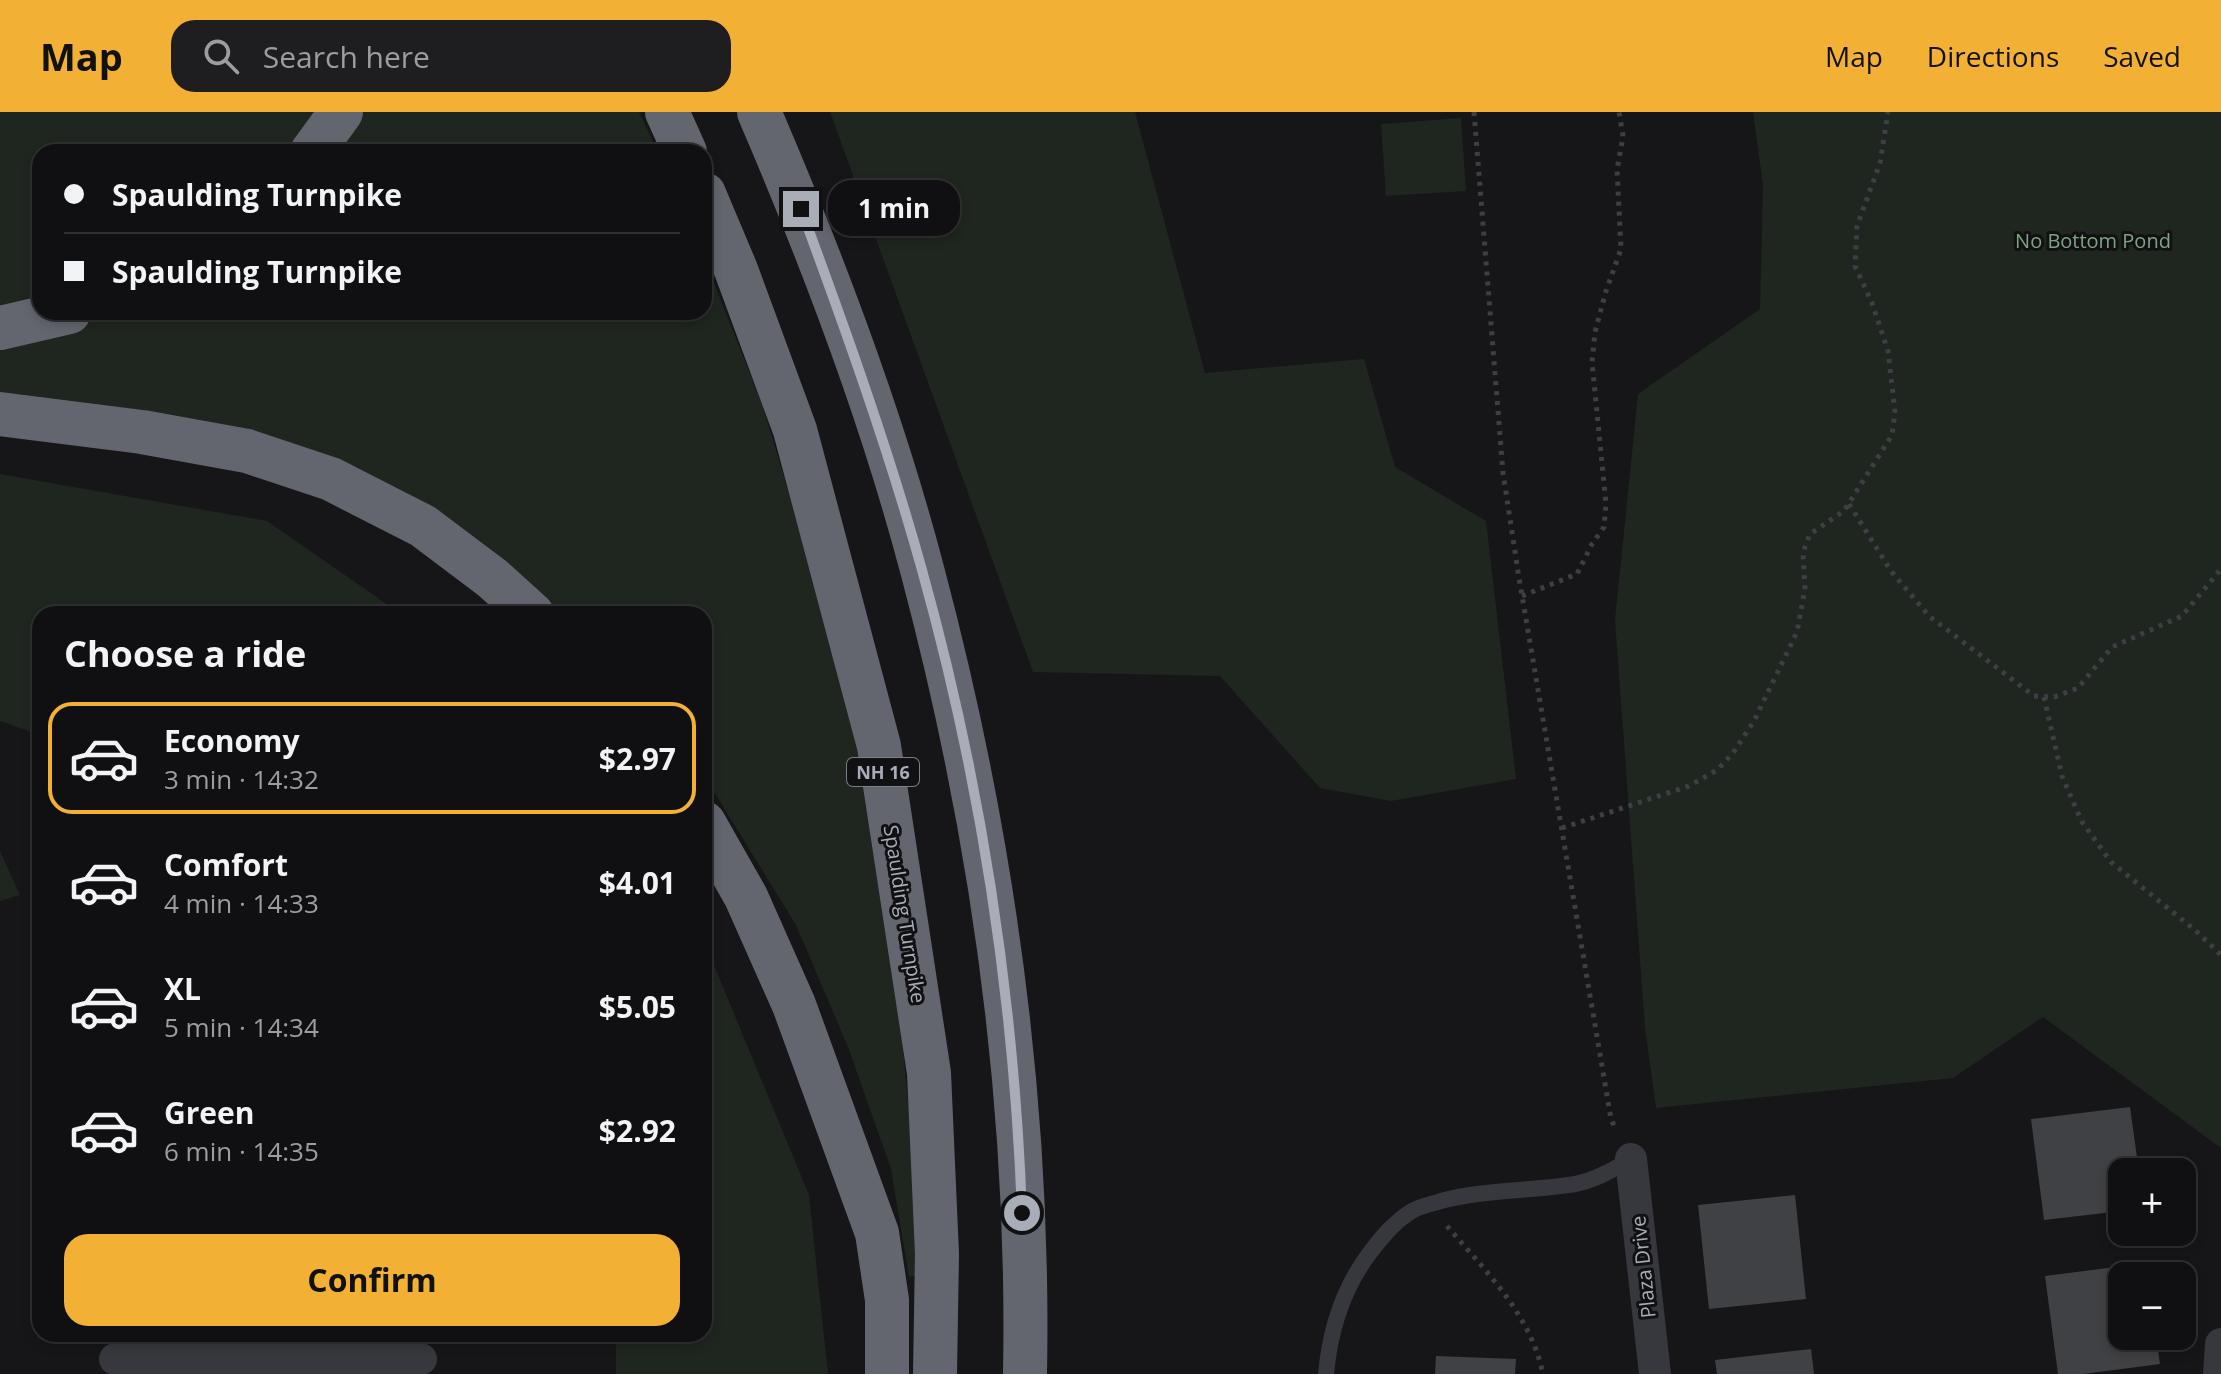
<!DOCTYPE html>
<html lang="en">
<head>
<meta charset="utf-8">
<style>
  :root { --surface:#101012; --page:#1e1e20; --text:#f1f3f6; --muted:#9c9d9f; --line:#303032; --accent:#f2b134 }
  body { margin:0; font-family:"Open Sans",sans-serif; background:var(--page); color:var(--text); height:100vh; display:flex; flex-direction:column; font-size:30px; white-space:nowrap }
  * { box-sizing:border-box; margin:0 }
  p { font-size:26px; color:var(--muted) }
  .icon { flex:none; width:44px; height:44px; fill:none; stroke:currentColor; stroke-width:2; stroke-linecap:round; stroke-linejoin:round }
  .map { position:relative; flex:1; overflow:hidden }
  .drawer { position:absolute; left:32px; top:494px; width:680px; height:736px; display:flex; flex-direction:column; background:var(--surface); border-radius:24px; box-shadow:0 4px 12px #0003,0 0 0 2px var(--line) }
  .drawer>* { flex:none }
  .hud { position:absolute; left:32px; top:32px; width:680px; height:176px; border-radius:24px; box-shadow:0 4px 12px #0003,0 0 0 2px var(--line); display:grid; align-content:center; height:176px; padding:0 32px; background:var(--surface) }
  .tools { position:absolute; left:2108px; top:1046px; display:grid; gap:16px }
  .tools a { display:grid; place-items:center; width:88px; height:88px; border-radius:16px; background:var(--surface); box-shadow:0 4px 12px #0003,0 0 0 2px var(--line); font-size:40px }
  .end { position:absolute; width:36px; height:36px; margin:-18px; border:10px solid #a8adb8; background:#111; box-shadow:0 0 0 4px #111 }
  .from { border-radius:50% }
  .bubble { position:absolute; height:56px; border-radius:24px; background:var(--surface); box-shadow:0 4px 12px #0003,0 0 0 2px var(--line); font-size:26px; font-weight:700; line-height:56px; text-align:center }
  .hud b { display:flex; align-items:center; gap:28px; height:76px; font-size:30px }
  .hud b+b { border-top:2px solid var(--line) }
  .hud i { width:20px; height:20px; background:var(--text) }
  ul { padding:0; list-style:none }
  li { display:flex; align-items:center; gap:24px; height:112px; margin:0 16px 12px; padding:0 16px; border:4px solid transparent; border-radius:24px }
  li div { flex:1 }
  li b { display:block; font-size:30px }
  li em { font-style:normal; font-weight:700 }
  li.current { border-color:var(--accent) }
  li>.icon { width:72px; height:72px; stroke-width:1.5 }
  h2 { padding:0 32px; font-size:36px; line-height:96px }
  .cta { display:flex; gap:16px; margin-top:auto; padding:16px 32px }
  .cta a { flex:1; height:92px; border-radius:24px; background:var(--accent); color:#111; font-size:32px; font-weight:700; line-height:92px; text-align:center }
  header { display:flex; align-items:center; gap:48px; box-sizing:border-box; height:112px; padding:0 40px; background:var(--accent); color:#111 }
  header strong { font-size:38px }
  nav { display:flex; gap:44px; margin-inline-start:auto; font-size:28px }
  .search { width:560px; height:72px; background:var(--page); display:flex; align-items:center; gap:20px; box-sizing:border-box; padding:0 28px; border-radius:24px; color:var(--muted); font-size:30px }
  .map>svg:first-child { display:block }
  .green { fill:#1e261f }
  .building { fill:#404145 }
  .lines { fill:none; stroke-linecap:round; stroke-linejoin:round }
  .path { stroke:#3d3f44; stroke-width:5; stroke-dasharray:4 6; stroke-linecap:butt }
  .lane { stroke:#37383d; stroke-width:16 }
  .street { stroke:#37383d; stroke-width:32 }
  .highway { stroke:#63666e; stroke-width:44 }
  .route { stroke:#a8adb8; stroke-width:10 }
  .labels { text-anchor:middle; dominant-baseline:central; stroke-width:6; stroke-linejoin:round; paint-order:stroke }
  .shield { fill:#111113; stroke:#7b7e86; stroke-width:2 }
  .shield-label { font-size:18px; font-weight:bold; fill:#a8adb8 }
  .park-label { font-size:20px; fill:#7fa381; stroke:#111113 }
  .street-label { font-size:20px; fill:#a8adb8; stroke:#111113 }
</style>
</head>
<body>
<header>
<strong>Map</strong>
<div class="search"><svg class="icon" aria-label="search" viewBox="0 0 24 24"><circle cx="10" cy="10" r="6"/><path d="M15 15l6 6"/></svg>Search here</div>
<nav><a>Map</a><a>Directions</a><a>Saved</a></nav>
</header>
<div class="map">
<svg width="2221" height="1262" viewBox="0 0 2221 1262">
  <rect width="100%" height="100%" fill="#161618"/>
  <g class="green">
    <path d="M 0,0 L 320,0 L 289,40 L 40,40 L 40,189 L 0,196 Z"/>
    <path d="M 357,0 L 639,0 L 658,40 L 330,40 Z"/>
    <path d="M 830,0 L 1135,0 L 1205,261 L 1364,247 L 1395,355 L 1486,409 L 1516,667 L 1391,689 L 1320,676 L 1220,564 L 1033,560 Z"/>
    <path d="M 1753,0 L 2221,0 L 2221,1036 L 2043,905 L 1953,966 L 1656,996 L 1645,916 L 1615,508 L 1638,282 L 1760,197 L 1763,73 Z"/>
    <path d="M 1461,6 L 1466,79 L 1386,84 L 1381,12 Z"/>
    <path d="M 704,145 L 763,295 L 823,495 L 863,655 L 895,853 L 913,1043 L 920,1163 L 909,1165 L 891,1057 L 848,935 L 796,813 L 716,683 L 704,669 L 704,502 L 553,502 L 413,398 L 95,292 L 0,280 L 0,231 L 56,219 L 110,200 L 704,200 Z"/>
    <path d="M 0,362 L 267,409 L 401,502 L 40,502 L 40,623 L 0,609 Z"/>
    <path d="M 0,739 L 20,783 L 0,789 Z"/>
    <path d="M 704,829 L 809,1083 L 828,1262 L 616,1262 L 616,1222 L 704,1222 Z"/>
  </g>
  <g class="building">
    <path d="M 2130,995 L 2139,1060 L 2122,1060 L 2122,1099 L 2044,1108 L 2031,1007 Z"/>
    <path d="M 1795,1083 L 1806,1187 L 1709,1197 L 1698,1093 Z"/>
    <path d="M 2147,1151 L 2149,1164 L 2122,1164 L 2122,1224 L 2156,1224 L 2160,1252 L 2083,1262 L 2058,1262 L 2045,1164 Z"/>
    <path d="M 1811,1237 L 1814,1262 L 1717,1262 L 1715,1248 Z"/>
    <path d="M 1436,1244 L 1516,1247 L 1515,1262 L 1435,1262 Z"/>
  </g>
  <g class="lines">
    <g class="path">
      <path d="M 1474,0 L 1503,361 L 1519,466 L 1611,1007 L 1616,1018"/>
      <path d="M 1849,392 L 1891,459 L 1929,504 L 2034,584 L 2054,585 L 2078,576 L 2112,535 L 2182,504 L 2221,457"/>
      <path d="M 1522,484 L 1577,462 L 1592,432 L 1604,415 L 1606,392 L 1592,250 L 1595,220 L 1606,179 L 1621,137 L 1617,58 L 1623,24 L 1619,0"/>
      <path d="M 2044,585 L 2062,664 L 2082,710 L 2111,750 L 2196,819 L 2221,843"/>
      <path d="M 1562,716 L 1689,674 L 1717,658 L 1733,641 L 1754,609 L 1797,520 L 1805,477 L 1803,440 L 1810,422 L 1844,399 L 1892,323 L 1895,300 L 1888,239 L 1872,191 L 1855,154 L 1857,114 L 1880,51 L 1888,0"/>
      <path d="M 1447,1114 C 1486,1160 1530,1201 1543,1262"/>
    </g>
    <path class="lane" d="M 1326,1262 C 1330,1218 1342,1178 1369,1142 C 1381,1126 1394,1110 1412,1099 C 1420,1094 1432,1092 1441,1089 C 1483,1078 1526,1079 1569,1073 C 1592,1070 1611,1059 1631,1047"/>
    <g class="street">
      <path d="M 1631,1047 L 1655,1262"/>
      <path d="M 115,1247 L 421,1247"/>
      <path d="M 2219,1262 L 2221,1232"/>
    </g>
    <g class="highway">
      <path d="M 667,0 L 685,40"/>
      <path d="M 759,0 C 823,149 882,304 923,461 C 992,721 1030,992 1025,1262"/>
      <path d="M 312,40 L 341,0"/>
      <path d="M 704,82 L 736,158 L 795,318 L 879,634 L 929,961 L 937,1142 L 935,1262"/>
      <path d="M 0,216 L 69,200"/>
      <path d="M 0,302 L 142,320 L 247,339 L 331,367 L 423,414 L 492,466 L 532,502"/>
      <path d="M 704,711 L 746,785 L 794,893 L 877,1121 L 887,1188 L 887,1262"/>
    </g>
  </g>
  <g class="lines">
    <path class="route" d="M 801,97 C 845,216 888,336 922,458 C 980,666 1014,885 1022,1101"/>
  </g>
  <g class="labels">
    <rect class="shield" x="847" y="646" width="72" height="28" rx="6"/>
    <g class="shield-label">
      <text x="883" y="660">NH 16</text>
    </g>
    <g class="park-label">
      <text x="2093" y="128">No Bottom Pond</text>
    </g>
    <g class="street-label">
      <text transform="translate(905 802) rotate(81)">Spaulding Turnpike</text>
      <text transform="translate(1643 1155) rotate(-96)">Plaza Drive</text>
    </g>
  </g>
</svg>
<div class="tools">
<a>+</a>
<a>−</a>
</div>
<i class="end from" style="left:1022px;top:1101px"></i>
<i class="end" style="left:801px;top:97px"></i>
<div class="bubble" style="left:828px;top:68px;width:132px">1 min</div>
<div class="hud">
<b><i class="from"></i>Spaulding Turnpike</b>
<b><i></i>Spaulding Turnpike</b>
</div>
<section class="drawer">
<h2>Choose a ride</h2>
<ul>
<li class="current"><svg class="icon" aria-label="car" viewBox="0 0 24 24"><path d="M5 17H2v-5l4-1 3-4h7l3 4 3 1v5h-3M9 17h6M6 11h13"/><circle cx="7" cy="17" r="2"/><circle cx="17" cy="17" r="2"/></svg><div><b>Economy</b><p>3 min · 14:32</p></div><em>$2.97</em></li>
<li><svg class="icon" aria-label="car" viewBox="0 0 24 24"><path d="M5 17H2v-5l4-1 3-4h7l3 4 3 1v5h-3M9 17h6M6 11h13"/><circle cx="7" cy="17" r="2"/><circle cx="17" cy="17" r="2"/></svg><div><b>Comfort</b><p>4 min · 14:33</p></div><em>$4.01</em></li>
<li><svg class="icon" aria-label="car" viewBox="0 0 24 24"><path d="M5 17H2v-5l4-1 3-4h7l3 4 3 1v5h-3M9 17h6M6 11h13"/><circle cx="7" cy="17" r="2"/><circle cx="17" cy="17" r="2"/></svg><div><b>XL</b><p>5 min · 14:34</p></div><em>$5.05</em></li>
<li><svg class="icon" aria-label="car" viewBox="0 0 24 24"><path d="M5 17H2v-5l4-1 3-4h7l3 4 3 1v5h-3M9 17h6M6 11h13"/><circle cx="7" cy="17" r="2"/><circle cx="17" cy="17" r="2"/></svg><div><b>Green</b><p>6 min · 14:35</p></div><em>$2.92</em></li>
</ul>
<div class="cta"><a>Confirm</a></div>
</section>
</div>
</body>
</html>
